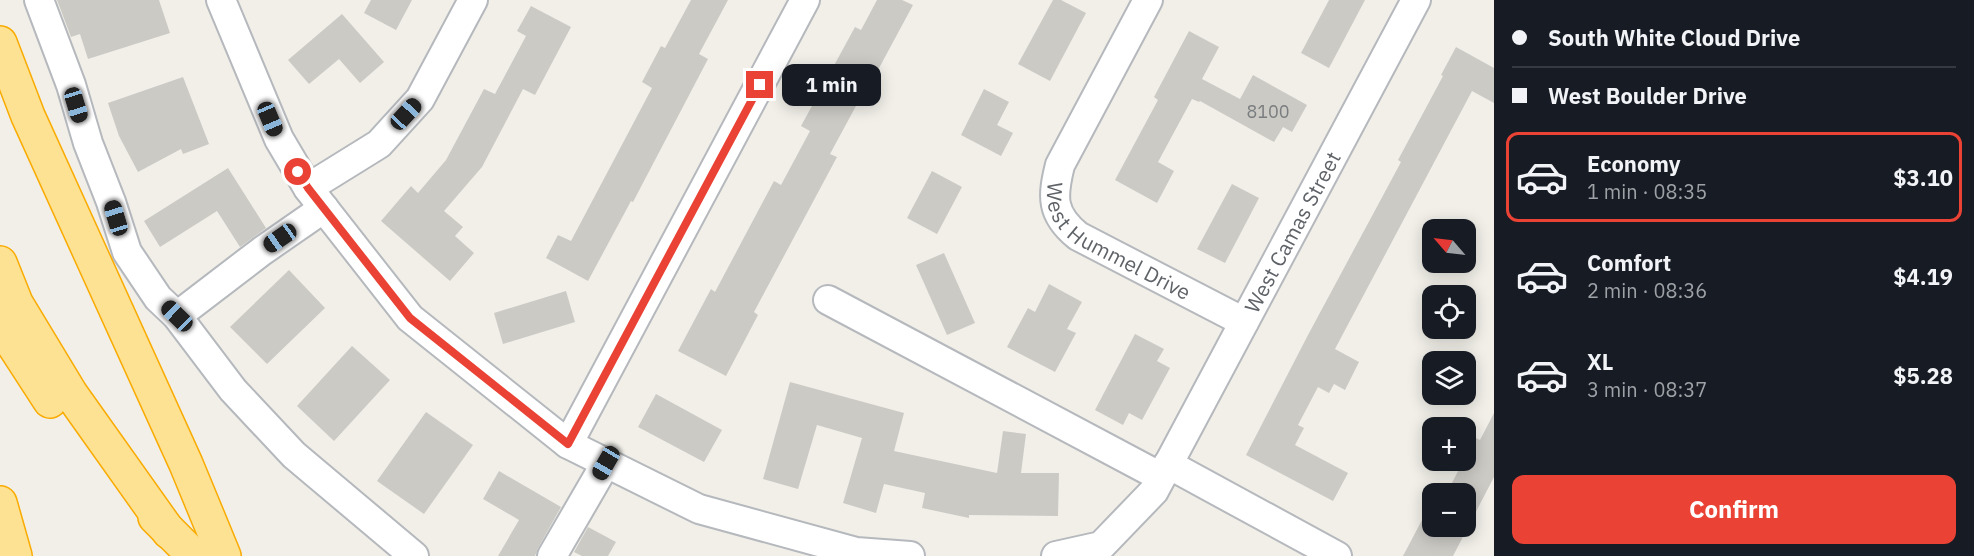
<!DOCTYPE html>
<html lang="en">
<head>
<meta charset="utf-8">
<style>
  :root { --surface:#171b24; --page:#242831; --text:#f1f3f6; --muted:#9ea1a6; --line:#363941; --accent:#ea4335 }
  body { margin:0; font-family:"IBM Plex Sans",sans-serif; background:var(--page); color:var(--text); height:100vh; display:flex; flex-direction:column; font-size:22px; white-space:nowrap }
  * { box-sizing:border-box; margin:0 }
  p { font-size:20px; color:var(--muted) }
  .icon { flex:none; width:33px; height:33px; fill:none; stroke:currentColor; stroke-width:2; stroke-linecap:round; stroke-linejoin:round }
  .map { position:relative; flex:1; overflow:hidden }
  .panel { display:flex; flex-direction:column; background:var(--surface); width:480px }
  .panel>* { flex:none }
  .hud { display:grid; align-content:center; height:132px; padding:0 18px; background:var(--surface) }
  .needle { width:39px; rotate:298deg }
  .tools { position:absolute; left:1422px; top:219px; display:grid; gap:12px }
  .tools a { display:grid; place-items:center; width:54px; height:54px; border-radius:12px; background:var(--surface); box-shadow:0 3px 15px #0003; font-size:30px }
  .end { position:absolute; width:27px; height:27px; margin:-14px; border:8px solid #ea4335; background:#fff; box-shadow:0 0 0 3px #fff }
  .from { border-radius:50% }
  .bubble { position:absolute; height:42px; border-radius:12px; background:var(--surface); box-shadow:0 3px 15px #0003; font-size:20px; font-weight:700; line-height:42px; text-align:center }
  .car { position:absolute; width:18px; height:36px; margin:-18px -9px; border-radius:8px; box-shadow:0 0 4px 2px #0007; background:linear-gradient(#222 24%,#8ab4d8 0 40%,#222 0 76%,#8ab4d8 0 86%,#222 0) }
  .hud b { display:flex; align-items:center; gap:21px; height:57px; font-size:22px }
  .hud b+b { border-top:2px solid var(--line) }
  .hud i { width:15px; height:15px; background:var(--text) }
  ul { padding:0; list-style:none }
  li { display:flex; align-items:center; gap:18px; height:90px; margin:0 12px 9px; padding:0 6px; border:3px solid transparent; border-radius:12px }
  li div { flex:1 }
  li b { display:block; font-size:22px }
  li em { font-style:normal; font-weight:700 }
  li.on { border-color:var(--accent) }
  li>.icon { width:54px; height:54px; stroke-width:1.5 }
  .primary-button { display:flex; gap:12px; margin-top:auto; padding:12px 18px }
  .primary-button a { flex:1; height:69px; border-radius:12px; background:var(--accent); color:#fff; font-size:24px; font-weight:700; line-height:69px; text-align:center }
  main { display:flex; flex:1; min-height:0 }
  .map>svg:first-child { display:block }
  .building { fill:#cccac5 }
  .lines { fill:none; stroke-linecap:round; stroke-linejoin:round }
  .minor-casing { stroke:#b5b8bc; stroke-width:32 }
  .highway-casing { stroke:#f9ab00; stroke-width:36 }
  .minor { stroke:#fff; stroke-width:28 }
  .highway { stroke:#fde293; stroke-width:33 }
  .route { stroke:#ea4335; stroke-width:8 }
  .labels { text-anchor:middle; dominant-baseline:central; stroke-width:4.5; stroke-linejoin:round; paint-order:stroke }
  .number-label { font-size:18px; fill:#7a7d7f }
  .street-label { font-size:21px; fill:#5f6368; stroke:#fff }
</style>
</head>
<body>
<main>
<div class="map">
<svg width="1494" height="556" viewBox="0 0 1494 556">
  <rect width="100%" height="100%" fill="#f1efe8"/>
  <g class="building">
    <path d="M 57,0 L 159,0 L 170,33 L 88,59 L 80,34 L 71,37 Z"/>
    <path d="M 371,0 L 412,0 L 396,30 L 364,13 Z"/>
    <path d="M 691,0 L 728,0 L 699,54 L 708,59 L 633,202 L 631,201 L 588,281 L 546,258 L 558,235 L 571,241 L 652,88 L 642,82 L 661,46 L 665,48 Z"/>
    <path d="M 877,0 L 902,0 L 913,5 L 878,70 L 876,69 L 830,154 L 837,157 L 754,312 L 758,315 L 726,376 L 678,351 L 711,289 L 715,292 L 774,181 L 781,185 L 810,131 L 801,126 L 855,27 L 861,30 Z"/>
    <path d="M 1053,0 L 1061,0 L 1086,13 L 1050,81 L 1018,64 Z"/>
    <path d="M 1329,0 L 1365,0 L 1329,68 L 1301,53 Z"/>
    <path d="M 531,6 L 571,27 L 535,95 L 523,89 L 482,167 L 444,211 L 463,227 L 455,236 L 474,253 L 450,281 L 381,221 L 411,186 L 418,193 L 446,160 L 484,89 L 495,94 L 526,36 L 517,31 Z"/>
    <path d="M 342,14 L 384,62 L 360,83 L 339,59 L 309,84 L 288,60 Z"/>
    <path d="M 1189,31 L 1219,47 L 1202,79 L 1240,99 L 1253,75 L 1307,105 L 1292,132 L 1283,127 L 1274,142 L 1200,101 L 1199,102 L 1192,99 L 1158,162 L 1174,171 L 1157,203 L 1115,180 L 1158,100 L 1154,97 Z"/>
    <path d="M 1456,47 L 1494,68 L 1494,103 L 1472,91 L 1335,349 L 1359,362 L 1345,390 L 1334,384 L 1329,393 L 1318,387 L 1298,425 L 1304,428 L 1295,445 L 1348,473 L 1333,501 L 1246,455 L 1308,335 L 1401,162 L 1398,160 L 1443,76 L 1441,75 Z"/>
    <path d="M 183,77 L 209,144 L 183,154 L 181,149 L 138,172 L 119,136 L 108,103 Z"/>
    <path d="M 984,89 L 1009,102 L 997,125 L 1013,133 L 1001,156 L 961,135 Z"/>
    <path d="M 228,168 L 266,228 L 240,247 L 217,211 L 160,247 L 144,221 Z"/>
    <path d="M 932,171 L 962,187 L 937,234 L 907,218 Z"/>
    <path d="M 1232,184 L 1259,198 L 1225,263 L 1197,249 Z"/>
    <path d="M 944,253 L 975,323 L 947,335 L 916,265 Z"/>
    <path d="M 289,270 L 325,308 L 267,364 L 230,327 Z"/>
    <path d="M 1049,284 L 1082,302 L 1067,329 L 1076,333 L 1055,372 L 1007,347 L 1028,308 L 1035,312 Z"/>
    <path d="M 566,291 L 575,322 L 503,344 L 494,313 Z"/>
    <path d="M 1135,334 L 1164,349 L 1157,361 L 1170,368 L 1142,420 L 1129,413 L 1123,425 L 1095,410 Z"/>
    <path d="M 352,346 L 390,380 L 334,441 L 297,406 Z"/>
    <path d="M 790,382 L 904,413 L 894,451 L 997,473 L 1003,431 L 1026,434 L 1021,473 L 1059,473 L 1058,516 L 969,515 L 969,518 L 922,508 L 925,493 L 884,484 L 876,513 L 843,503 L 862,438 L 817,425 L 798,489 L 763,479 Z"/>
    <path d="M 656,394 L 722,430 L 704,462 L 638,427 Z"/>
    <path d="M 426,412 L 473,445 L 424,514 L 377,481 Z"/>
    <path d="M 1494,413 L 1494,477 L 1453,556 L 1403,556 L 1432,501 L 1432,526 L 1466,526 L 1466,494 L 1446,494 L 1464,460 L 1466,460 L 1476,438 L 1480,440 Z"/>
    <path d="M 499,471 L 561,507 L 538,548 L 535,556 L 498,556 L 519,520 L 483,499 Z"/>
    <path d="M 588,527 L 616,542 L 608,556 L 582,556 L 574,552 Z"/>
  </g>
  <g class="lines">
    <defs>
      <g id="minor">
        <path d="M 39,0 L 71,85 L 88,143 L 111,202 L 127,252 L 158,298 L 177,316 L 233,390 L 294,455 L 414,556"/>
        <path d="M 221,0 L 279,139 L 308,188 L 410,318 L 568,444 L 699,509 L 856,552 L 910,556"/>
        <path id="s1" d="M 1148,0 L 1060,165 C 1052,197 1051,214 1078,236 L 1244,322"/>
        <path d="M 308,188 L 379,144 L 420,99 L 473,0"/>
        <path d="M 828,300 L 1161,477"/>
        <path d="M 177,316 L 262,251 L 324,208"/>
        <path d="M 568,444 L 805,0"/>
        <path d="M 1168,464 L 1337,556"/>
        <path d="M 552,556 L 606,463"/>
        <path id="s2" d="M 1056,556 L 1101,546 L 1154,491 L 1416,0"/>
      </g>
      <g id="highway">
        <path d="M 0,43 L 28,116 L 186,464 L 224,556"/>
        <path d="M 0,263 L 16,303 L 71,394 L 169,532"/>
        <path d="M 0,324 L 50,401"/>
        <path d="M 0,503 L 15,556"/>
        <path d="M 155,517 L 194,556"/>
      </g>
    </defs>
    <use href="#minor" class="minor-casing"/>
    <use href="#highway" class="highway-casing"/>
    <use href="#minor" class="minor"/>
    <use href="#highway" class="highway"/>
  </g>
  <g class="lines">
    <path class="route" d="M 298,172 L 308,188 L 410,318 L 568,444 L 760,85"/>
  </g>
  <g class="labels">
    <g class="number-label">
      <text x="1268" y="111">8100</text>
    </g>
    <g class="street-label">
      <text stroke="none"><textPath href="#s2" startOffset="416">West Camas Street</textPath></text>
      <text stroke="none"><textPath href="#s1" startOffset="298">West Hummel Drive</textPath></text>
    </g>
  </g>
</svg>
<div class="tools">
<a><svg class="needle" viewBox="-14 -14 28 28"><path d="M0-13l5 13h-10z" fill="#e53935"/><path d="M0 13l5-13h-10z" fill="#9ea1a6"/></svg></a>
<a><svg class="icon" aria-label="locate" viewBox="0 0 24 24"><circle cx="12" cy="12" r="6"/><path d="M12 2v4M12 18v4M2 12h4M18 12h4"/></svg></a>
<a><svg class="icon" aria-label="layers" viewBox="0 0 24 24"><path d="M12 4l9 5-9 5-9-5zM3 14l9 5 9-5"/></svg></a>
<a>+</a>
<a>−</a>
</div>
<i class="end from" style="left:298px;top:172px"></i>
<i class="end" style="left:760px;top:85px"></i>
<div class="bubble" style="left:782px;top:64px;width:99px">1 min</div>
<i class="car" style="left:76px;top:105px;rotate:163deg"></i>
<i class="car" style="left:406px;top:114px;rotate:43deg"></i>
<i class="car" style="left:270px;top:119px;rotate:157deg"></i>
<i class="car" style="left:116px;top:218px;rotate:343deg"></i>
<i class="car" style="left:280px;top:238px;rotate:235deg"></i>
<i class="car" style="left:177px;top:316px;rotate:314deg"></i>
<i class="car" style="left:606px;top:463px;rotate:210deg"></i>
</div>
<section class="panel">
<div class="hud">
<b><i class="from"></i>South White Cloud Drive</b>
<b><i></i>West Boulder Drive</b>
</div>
<ul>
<li class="on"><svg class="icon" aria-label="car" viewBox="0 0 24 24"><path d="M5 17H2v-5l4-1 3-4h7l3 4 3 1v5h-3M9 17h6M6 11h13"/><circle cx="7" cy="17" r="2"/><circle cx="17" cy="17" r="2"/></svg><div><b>Economy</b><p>1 min · 08:35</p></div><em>$3.10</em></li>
<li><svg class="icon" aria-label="car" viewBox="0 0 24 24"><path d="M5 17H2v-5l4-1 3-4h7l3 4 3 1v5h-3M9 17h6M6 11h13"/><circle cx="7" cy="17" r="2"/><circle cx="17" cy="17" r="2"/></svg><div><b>Comfort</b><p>2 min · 08:36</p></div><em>$4.19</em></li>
<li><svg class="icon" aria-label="car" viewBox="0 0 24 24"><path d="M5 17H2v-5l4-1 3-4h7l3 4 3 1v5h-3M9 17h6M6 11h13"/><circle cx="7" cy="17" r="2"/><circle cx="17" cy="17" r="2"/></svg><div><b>XL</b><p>3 min · 08:37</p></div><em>$5.28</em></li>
</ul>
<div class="primary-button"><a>Confirm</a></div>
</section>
</main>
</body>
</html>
